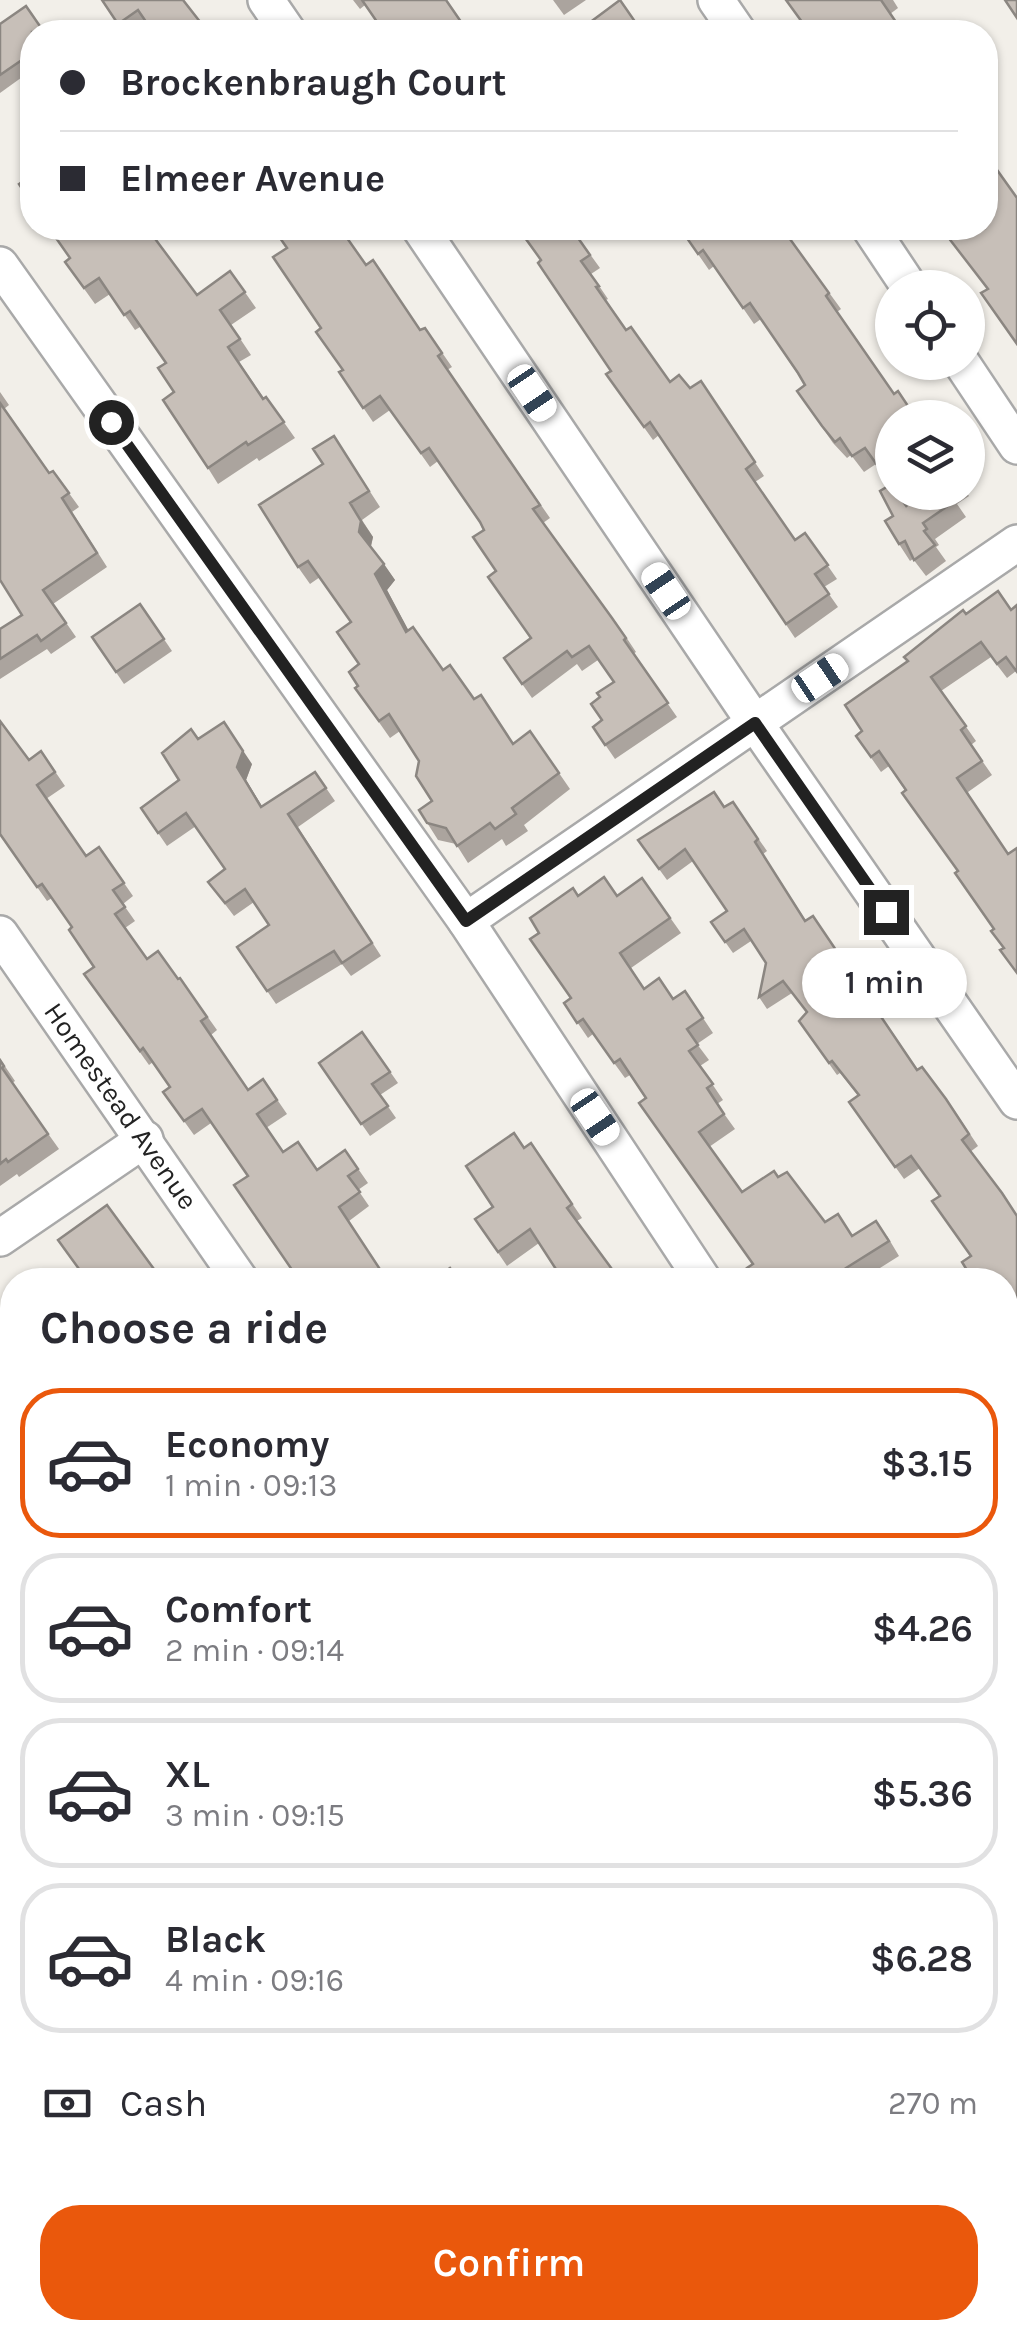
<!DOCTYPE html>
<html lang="en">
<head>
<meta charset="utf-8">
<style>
  :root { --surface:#fff; --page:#f2f2f3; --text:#2b2b33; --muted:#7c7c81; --line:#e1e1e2; --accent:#ea580c }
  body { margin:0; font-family:Karla,sans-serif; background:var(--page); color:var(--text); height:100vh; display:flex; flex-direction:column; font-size:38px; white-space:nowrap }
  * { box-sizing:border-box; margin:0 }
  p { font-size:32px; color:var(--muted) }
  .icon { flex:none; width:55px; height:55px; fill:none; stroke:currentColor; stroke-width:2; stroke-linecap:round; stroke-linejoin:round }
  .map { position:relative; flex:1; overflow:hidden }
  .details { position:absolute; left:0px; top:1268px; width:1018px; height:1072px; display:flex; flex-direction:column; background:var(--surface); border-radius:40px 40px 0 0; box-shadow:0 2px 8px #0004 }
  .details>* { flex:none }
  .guide { position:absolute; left:20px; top:20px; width:978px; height:220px; border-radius:40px; box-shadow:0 2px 8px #0004; display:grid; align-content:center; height:220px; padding:0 40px; background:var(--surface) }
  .tools { position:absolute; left:875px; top:270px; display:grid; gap:20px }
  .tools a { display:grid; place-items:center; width:110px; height:110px; border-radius:50%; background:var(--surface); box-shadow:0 2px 8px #0004; font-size:50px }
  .end { position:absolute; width:45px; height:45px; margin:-22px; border:12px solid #222; background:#fff; box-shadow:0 0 0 5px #fff }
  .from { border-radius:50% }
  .bubble { position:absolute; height:70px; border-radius:35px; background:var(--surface); box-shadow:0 2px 8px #0004; font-size:32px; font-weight:600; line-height:70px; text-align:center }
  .car { position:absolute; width:30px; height:60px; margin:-30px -15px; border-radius:12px; box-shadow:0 0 8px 2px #0007; background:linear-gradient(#fff 24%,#345 0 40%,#fff 0 76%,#345 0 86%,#fff 0) }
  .guide b { display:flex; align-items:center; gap:35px; height:95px; font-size:38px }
  .guide b+b { border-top:2px solid var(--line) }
  .guide i { width:25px; height:25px; background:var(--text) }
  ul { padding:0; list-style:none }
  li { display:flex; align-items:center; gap:30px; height:150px; margin:0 20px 15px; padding:0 20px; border:5px solid var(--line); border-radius:40px }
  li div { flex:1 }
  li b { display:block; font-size:38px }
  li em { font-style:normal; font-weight:600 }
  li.active { border-color:var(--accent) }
  li>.icon { width:90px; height:90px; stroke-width:1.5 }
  h2 { padding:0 40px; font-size:45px; line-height:120px }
  .pay { display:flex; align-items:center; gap:25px; height:110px; padding:0 40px; font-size:38px }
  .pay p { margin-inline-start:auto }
  .button { display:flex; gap:20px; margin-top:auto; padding:20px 40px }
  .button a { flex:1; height:115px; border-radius:40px; background:var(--accent); color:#fff; font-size:40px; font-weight:600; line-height:115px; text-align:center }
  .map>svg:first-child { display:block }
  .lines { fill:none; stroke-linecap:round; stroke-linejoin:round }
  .street-casing { stroke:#a9a9a9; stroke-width:40 }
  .secondary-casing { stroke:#707d05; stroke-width:52 }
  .highway-casing { stroke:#dc2a67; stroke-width:60 }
  .street { stroke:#fff; stroke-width:35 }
  .secondary { stroke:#f7fabf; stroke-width:48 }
  .highway { stroke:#e892a2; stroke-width:55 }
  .wall { fill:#aba49e }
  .shaded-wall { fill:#8b8681 }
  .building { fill:#c7bfb8; stroke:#8b8681; stroke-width:2.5 }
  .route { stroke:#222; stroke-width:12 }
  .labels { text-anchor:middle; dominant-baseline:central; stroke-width:10; stroke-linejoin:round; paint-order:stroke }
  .street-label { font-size:28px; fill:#222; stroke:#fff }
</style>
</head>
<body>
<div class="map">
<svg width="1017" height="2338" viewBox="0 0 1017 2338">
  <rect width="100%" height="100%" fill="#f2efe9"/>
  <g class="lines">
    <defs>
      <g id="street">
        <path d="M 266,0 L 288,32"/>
        <path d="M 716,0 L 738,32"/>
        <path d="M 420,228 L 755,723 L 1017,1101"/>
        <path d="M 870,228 L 910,288"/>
        <path d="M 0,265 L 466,921 L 703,1280"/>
        <path d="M 961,362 L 1017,446"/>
        <path d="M 466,921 L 1017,543"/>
        <path d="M 0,934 L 240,1280"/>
        <path d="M 0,1238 L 145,1139"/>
        <path d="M 0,1694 L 12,1713"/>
        <path d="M 1005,1737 L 1017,1755"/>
        <path d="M 952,2328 L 960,2338"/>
      </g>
      <g id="secondary">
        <path d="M 1005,1848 L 1017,1840"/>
        <path d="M 1005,2262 L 1017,2254"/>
        <path d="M 280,2338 L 295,2328"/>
        <path d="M 893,2338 L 908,2328"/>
      </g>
      <g id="highway">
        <path d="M 1005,1889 L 1017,1882"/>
        <path d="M 1005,1978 L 1017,1970"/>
        <path d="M 1005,2129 L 1017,2119"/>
        <path d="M 328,2338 L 343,2328"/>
        <path d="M 481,2338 L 496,2328"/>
        <path d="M 689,2338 L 704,2328"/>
        <path d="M 743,2338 L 756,2328"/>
      </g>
    </defs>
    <use href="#street" class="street-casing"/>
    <use href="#secondary" class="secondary-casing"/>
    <use href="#highway" class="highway-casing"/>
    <use href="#street" class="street"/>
    <use href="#secondary" class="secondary"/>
    <use href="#highway" class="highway"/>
  </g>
  <g class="wall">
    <path d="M 102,0 L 208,32 L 147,24 L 135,32 L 124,32 Z"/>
    <path d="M 353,0 L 446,0 L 365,5 L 360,9 Z"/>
    <path d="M 553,0 L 586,0 L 564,15 Z"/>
    <path d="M 786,0 L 893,0 L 898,8 L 890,14 L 903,32 L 800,32 L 802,22 Z"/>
    <path d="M 0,24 L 32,32 L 32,70 L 0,93 Z"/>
    <path d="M 516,228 L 571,228 L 600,268 L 591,274 L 608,299 L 606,300 L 626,330 L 670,382 L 690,388 L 701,381 L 764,476 L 755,482 L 795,540 L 805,533 L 837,579 L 824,587 L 838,607 L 795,638 L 659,435 L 653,440 L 606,374 L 611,371 L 541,260 Z"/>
    <path d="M 782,228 L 841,309 L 837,312 L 876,464 L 864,472 L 851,455 L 847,458 L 833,443 L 797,391 L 805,385 L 761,319 L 754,324 L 714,266 L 709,270 L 682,231 Z"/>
    <path d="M 287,248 L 366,265 L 421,330 L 425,328 L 452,367 L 447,370 L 550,518 L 543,523 L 622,631 L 636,652 L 633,654 L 677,717 L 615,759 L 593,727 L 602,720 L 600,697 L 614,682 L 598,660 L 582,671 L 577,664 L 532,698 L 504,658 L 531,638 L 496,571 L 480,522 L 438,461 L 430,467 L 390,410 L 373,422 L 339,372 L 343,370 L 321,328 Z"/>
    <path d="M 65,262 L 197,295 L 230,271 L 256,308 L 231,325 L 251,355 L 239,362 L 264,398 L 266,397 L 295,438 L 259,461 L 257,458 L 218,484 L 208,468 L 174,392 L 166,363 L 140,327 L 135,330 L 110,294 L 95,304 Z"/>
    <path d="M 0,392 L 9,405 L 4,409 L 49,473 L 53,471 L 79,507 L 72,512 L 107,567 L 53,604 L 76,637 L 51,654 L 47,649 L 0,679 L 0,629 L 22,615 L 0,580 Z"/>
    <path d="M 345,453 L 380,507 L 362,520 L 373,537 L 371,547 L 395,580 L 387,590 L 408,630 L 443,670 L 474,699 L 514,744 L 530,731 L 570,789 L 524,825 L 528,831 L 506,846 L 502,839 L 468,863 L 456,844 L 438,840 L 419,810 L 432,801 L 419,761 L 400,731 L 390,738 L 355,688 L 358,686 L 359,664 L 351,622 L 320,577 L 310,584 L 298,567 Z"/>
    <path d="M 897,492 L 966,492 L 969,496 L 957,504 L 966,517 L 935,539 L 939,545 L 936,547 L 946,561 L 926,576 L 913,559 L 910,561 L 899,544 L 893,516 Z"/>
    <path d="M 998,591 L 1016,671 L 1007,678 L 991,657 L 941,691 L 976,741 L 971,745 L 992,775 L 968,792 L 1003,948 L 994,929 L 958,871 L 889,766 L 881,772 L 856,736 L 862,731 L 908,661 L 966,614 Z"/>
    <path d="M 140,604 L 172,651 L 124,684 L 92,637 Z"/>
    <path d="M 41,751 L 65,786 L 46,799 L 86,856 L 99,847 L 133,896 L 123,904 L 135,921 L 125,928 L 147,959 L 178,979 L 180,978 L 217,1030 L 211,1035 L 248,1090 L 263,1079 L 287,1114 L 266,1128 L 283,1152 L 317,1169 L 345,1150 L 368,1183 L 358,1190 L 369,1206 L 349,1221 L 248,1176 L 211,1123 L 194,1135 L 163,1092 L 170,1087 L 153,1062 L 149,1065 L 84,974 L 94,967 L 72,927 L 52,898 L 47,901 L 0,835 L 29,760 Z"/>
    <path d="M 252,764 L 246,780 L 262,806 L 315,772 L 335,801 L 298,827 L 381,956 L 351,976 L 342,964 L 276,1004 L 237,947 L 269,925 L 254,902 L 234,916 L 208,882 L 225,869 L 196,826 L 167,846 L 141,808 L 179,780 Z"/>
    <path d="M 714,792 L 725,807 L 733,802 L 767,851 L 763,854 L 806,921 L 813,916 L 918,1070 L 922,1067 L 954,1110 L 978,1146 L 970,1152 L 1017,1215 L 1017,1330 L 1009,1320 L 1005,1323 L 1005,1280 L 973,1280 L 962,1262 L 971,1256 L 932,1201 L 940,1196 L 920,1168 L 904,1179 L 849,1102 L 858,1096 L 840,1073 L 837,1075 L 799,1021 L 807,1013 L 792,993 L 767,1009 L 759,997 L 766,963 L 751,941 L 733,953 L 711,922 L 727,911 L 693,861 L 667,880 L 638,840 Z"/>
    <path d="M 642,878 L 681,933 L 631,968 L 644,988 L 673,999 L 685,991 L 713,1033 L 697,1044 L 709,1060 L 700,1066 L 723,1100 L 717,1104 L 735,1129 L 709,1147 L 742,1192 L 778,1177 L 825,1222 L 853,1236 L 887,1236 L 899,1256 L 861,1280 L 754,1280 L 753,1264 L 630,1075 L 625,1078 L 593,1034 L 588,1038 L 564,1003 L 571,998 L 539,933 L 617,896 Z"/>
    <path d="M 362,1032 L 398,1083 L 380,1095 L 396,1118 L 370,1136 L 319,1063 Z"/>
    <path d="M 0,1059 L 15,1081 L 12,1083 L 59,1149 L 19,1177 L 17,1174 L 0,1186 Z"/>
    <path d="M 531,1143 L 582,1218 L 539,1243 L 507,1266 L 475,1219 L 493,1207 L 524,1148 Z"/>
    <path d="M 0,1317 L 12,1335 L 12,1473 L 0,1482 Z"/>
    <path d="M 1005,1448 L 1017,1466 L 1017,1488 L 1005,1496 Z"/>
    <path d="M 0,1517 L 8,1583 L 0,1588 Z"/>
    <path d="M 0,1821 L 12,1839 L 12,2058 L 0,2067 Z"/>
    <path d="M 0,2241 L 12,2253 L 12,2295 L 0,2304 Z"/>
    <path d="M 0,2311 L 12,2327 L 7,2331 L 10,2336 L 8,2338 L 0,2338 Z"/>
    <path d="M 142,2328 L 176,2328 L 180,2336 L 177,2338 L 150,2338 Z"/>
  </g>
  <g class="shaded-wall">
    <path d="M 350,503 L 373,537 L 370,549 L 359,532 Z"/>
    <path d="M 384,564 L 395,580 L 387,590 L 418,648 L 406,632 L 375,574 Z"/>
    <path d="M 224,722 L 252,764 L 246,780 L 270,820 L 237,767 Z"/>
  </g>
  <g class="building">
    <path d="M 102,0 L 183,0 L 208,32 L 153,32 L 138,10 L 118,24 Z"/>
    <path d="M 362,0 L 446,0 L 468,32 L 384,32 Z"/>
    <path d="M 620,0 L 636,23 L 633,26 L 638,32 L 577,32 Z"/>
    <path d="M 786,0 L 881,0 L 898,25 L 893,29 L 896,32 L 800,32 L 796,26 L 802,22 Z"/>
    <path d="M 1005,0 L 1017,0 L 1017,18 Z"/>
    <path d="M 26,6 L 44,32 L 32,32 L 32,53 L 0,75 L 0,24 Z"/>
    <path d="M 985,153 L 1017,198 L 1017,344 L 981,293 L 988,289 L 941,228 L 985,228 Z"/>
    <path d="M 32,175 L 32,204 L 19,184 Z"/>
    <path d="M 49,228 L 147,228 L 197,295 L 230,271 L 245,292 L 220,310 L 240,339 L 228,347 L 263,399 L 266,397 L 284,422 L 248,445 L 246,442 L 208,468 L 163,400 L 174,392 L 158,368 L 166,363 L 130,311 L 124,315 L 99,278 L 84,288 L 65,262 L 70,258 Z"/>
    <path d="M 273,228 L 340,228 L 366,265 L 373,260 L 420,330 L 425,328 L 442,353 L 438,356 L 540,505 L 533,509 L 612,618 L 626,638 L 624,640 L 668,703 L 605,745 L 593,727 L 602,720 L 591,704 L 600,697 L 597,693 L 614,682 L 589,646 L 572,657 L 567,651 L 522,684 L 504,658 L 531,638 L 488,577 L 496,571 L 473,537 L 484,530 L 480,522 L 429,448 L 421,453 L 380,396 L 363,408 L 339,372 L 343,370 L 316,332 L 321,328 L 273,257 L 287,248 Z"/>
    <path d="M 518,228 L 571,228 L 590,255 L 581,261 L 599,286 L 596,287 L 626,330 L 631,327 L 670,382 L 679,375 L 690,388 L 701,381 L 755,462 L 746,469 L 795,540 L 805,533 L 828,565 L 815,574 L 829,594 L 786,624 L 650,422 L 644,427 L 606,374 L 611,371 L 538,263 L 541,260 Z"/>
    <path d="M 687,228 L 782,228 L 829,293 L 826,296 L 894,394 L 898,391 L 916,418 L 892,418 L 892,486 L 865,448 L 852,456 L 840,438 L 835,442 L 822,426 L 797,391 L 805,385 L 798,373 L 750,303 L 743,308 L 703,250 L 698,254 L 682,231 Z"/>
    <path d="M 0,403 L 49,473 L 53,471 L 69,493 L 62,498 L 97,553 L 43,590 L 66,623 L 41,641 L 37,635 L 0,659 L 0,629 L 22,615 L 0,580 Z"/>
    <path d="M 334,436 L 369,491 L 350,503 L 361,521 L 359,532 L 384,564 L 375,574 L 406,632 L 413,627 L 443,670 L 450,665 L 474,699 L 481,695 L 513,744 L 530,731 L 559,773 L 512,808 L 516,814 L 495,829 L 490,823 L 457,846 L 446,828 L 427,823 L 419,810 L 432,801 L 416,776 L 419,761 L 389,714 L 379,721 L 355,688 L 358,686 L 349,672 L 359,664 L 337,632 L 351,622 L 308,561 L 298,567 L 259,505 L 323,464 L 313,449 Z"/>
    <path d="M 890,485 L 892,488 L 892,492 L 896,492 L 907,507 L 897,492 L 949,492 L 955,501 L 923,523 L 927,529 L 924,531 L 935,545 L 914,560 L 905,541 L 899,544 L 885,521 L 893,516 L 880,491 Z"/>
    <path d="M 998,591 L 1011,610 L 1017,605 L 1017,672 L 1006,657 L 997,664 L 981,642 L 931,677 L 966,726 L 961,730 L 982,761 L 957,778 L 1008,854 L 1017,848 L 1017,973 L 1000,950 L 1004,948 L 991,931 L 994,929 L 955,873 L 958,871 L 902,793 L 906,790 L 879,751 L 871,757 L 856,736 L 862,731 L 845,705 L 908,661 L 904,657 L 963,610 L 966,614 Z"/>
    <path d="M 140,604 L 164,639 L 116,672 L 92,637 Z"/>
    <path d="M 0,721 L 29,760 L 41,751 L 55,772 L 37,785 L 86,856 L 99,847 L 124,883 L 113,890 L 125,907 L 115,914 L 147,959 L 158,951 L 178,979 L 180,978 L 207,1017 L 201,1021 L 248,1090 L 263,1079 L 277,1100 L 257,1114 L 283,1152 L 298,1142 L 317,1170 L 345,1150 L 358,1169 L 348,1176 L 360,1192 L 339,1207 L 387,1280 L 299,1280 L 234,1185 L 248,1176 L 202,1109 L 184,1121 L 163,1092 L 170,1087 L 143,1048 L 140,1051 L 84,974 L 94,967 L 69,930 L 72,927 L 42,884 L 37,887 L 0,834 Z"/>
    <path d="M 224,722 L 243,751 L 237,767 L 261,807 L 315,772 L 326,788 L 288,814 L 372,943 L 342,963 L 334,951 L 267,991 L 237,947 L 269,925 L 245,889 L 225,903 L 208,882 L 225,869 L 186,813 L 158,833 L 141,808 L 179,780 L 162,753 L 191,729 L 198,739 Z"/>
    <path d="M 714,792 L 724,807 L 733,802 L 758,839 L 755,842 L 805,921 L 813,916 L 917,1070 L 922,1067 L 946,1099 L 969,1134 L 962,1140 L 1002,1193 L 1017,1216 L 1017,1330 L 1005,1313 L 1005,1280 L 973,1280 L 962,1262 L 971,1256 L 932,1201 L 940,1196 L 911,1156 L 895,1167 L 849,1102 L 859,1095 L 832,1061 L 829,1063 L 799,1021 L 807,1012 L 783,981 L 759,997 L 766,963 L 744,929 L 725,942 L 711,922 L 727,911 L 685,849 L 659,869 L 638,840 Z"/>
    <path d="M 604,877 L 617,896 L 642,878 L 670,918 L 620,953 L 644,989 L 659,978 L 673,999 L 685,991 L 703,1018 L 687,1029 L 698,1045 L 689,1051 L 713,1084 L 707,1088 L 724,1114 L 699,1132 L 742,1192 L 774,1171 L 778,1177 L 787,1172 L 825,1222 L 838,1214 L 852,1236 L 876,1221 L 889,1241 L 846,1268 L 855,1280 L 754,1280 L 747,1268 L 753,1264 L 639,1103 L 646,1098 L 620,1059 L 614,1063 L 583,1019 L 577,1023 L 564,1003 L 571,998 L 530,939 L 539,933 L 530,918 L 573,888 L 578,896 Z"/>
    <path d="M 362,1032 L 390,1072 L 372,1084 L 388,1106 L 361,1124 L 319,1063 Z"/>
    <path d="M 0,1060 L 4,1066 L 2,1068 L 48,1134 L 8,1162 L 6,1159 L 0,1164 Z"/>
    <path d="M 514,1133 L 524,1148 L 531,1143 L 572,1204 L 567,1208 L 620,1280 L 563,1280 L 530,1229 L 498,1252 L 475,1219 L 493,1207 L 466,1166 Z"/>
    <path d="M 107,1205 L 162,1280 L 87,1280 L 58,1240 Z"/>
    <path d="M 450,1268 L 459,1280 L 433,1280 Z"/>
    <path d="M 0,1317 L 12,1336 L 12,1414 L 8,1417 L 12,1423 L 12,1451 L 0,1460 Z"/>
    <path d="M 1005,1448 L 1017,1465 L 1005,1473 Z"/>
    <path d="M 12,1510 L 12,1589 L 0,1571 L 0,1517 Z"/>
    <path d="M 1017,1549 L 1017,1663 L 1005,1645 L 1005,1554 L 1006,1556 Z"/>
    <path d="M 0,1821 L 12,1839 L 12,2036 L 0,2045 Z"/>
    <path d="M 3,2239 L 12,2254 L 12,2278 L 0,2287 L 0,2241 Z"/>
    <path d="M 1017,2272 L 1017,2329 L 1005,2310 L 1005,2280 Z"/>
    <path d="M 143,2328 L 161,2328 L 149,2335 Z"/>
  </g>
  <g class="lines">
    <path class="route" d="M 111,422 L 466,921 L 755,723 L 886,912"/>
  </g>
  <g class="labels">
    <g class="street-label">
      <text transform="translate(121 1106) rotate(55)">Homestead Avenue</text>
    </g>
  </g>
</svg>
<div class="tools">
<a><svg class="icon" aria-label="locate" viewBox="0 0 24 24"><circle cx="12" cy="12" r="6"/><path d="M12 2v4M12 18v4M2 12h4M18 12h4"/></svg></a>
<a><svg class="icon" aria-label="layers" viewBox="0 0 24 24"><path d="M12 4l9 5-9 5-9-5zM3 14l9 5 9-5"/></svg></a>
</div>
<i class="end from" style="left:111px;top:422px"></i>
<i class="end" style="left:886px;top:912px"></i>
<div class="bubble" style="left:802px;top:948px;width:165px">1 min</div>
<i class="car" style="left:532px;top:393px;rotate:146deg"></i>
<i class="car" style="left:666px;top:591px;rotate:326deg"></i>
<i class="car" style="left:820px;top:678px;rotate:56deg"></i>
<i class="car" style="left:595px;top:1117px;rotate:146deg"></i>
<div class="guide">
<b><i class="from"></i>Brockenbraugh Court</b>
<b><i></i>Elmeer Avenue</b>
</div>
<section class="details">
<h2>Choose a ride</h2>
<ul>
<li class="active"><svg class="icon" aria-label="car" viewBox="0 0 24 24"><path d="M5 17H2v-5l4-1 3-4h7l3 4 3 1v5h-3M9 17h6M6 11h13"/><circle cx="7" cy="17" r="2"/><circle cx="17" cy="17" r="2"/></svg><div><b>Economy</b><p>1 min · 09:13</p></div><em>$3.15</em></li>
<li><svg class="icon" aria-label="car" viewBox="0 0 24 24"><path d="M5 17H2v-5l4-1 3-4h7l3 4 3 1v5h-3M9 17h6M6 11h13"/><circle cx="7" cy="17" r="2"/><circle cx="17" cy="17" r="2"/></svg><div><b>Comfort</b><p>2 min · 09:14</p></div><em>$4.26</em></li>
<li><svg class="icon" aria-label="car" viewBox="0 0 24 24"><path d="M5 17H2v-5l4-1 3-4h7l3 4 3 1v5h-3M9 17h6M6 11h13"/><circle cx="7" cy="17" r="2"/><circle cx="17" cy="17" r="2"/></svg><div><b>XL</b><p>3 min · 09:15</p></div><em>$5.36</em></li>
<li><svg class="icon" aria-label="car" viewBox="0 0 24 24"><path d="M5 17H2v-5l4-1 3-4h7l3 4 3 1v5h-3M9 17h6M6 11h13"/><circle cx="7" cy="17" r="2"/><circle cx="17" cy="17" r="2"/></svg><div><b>Black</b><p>4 min · 09:16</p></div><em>$6.28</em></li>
</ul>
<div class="pay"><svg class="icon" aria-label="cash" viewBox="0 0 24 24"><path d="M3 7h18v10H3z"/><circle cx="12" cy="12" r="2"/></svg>Cash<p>270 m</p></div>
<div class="button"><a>Confirm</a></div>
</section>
</div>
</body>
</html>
